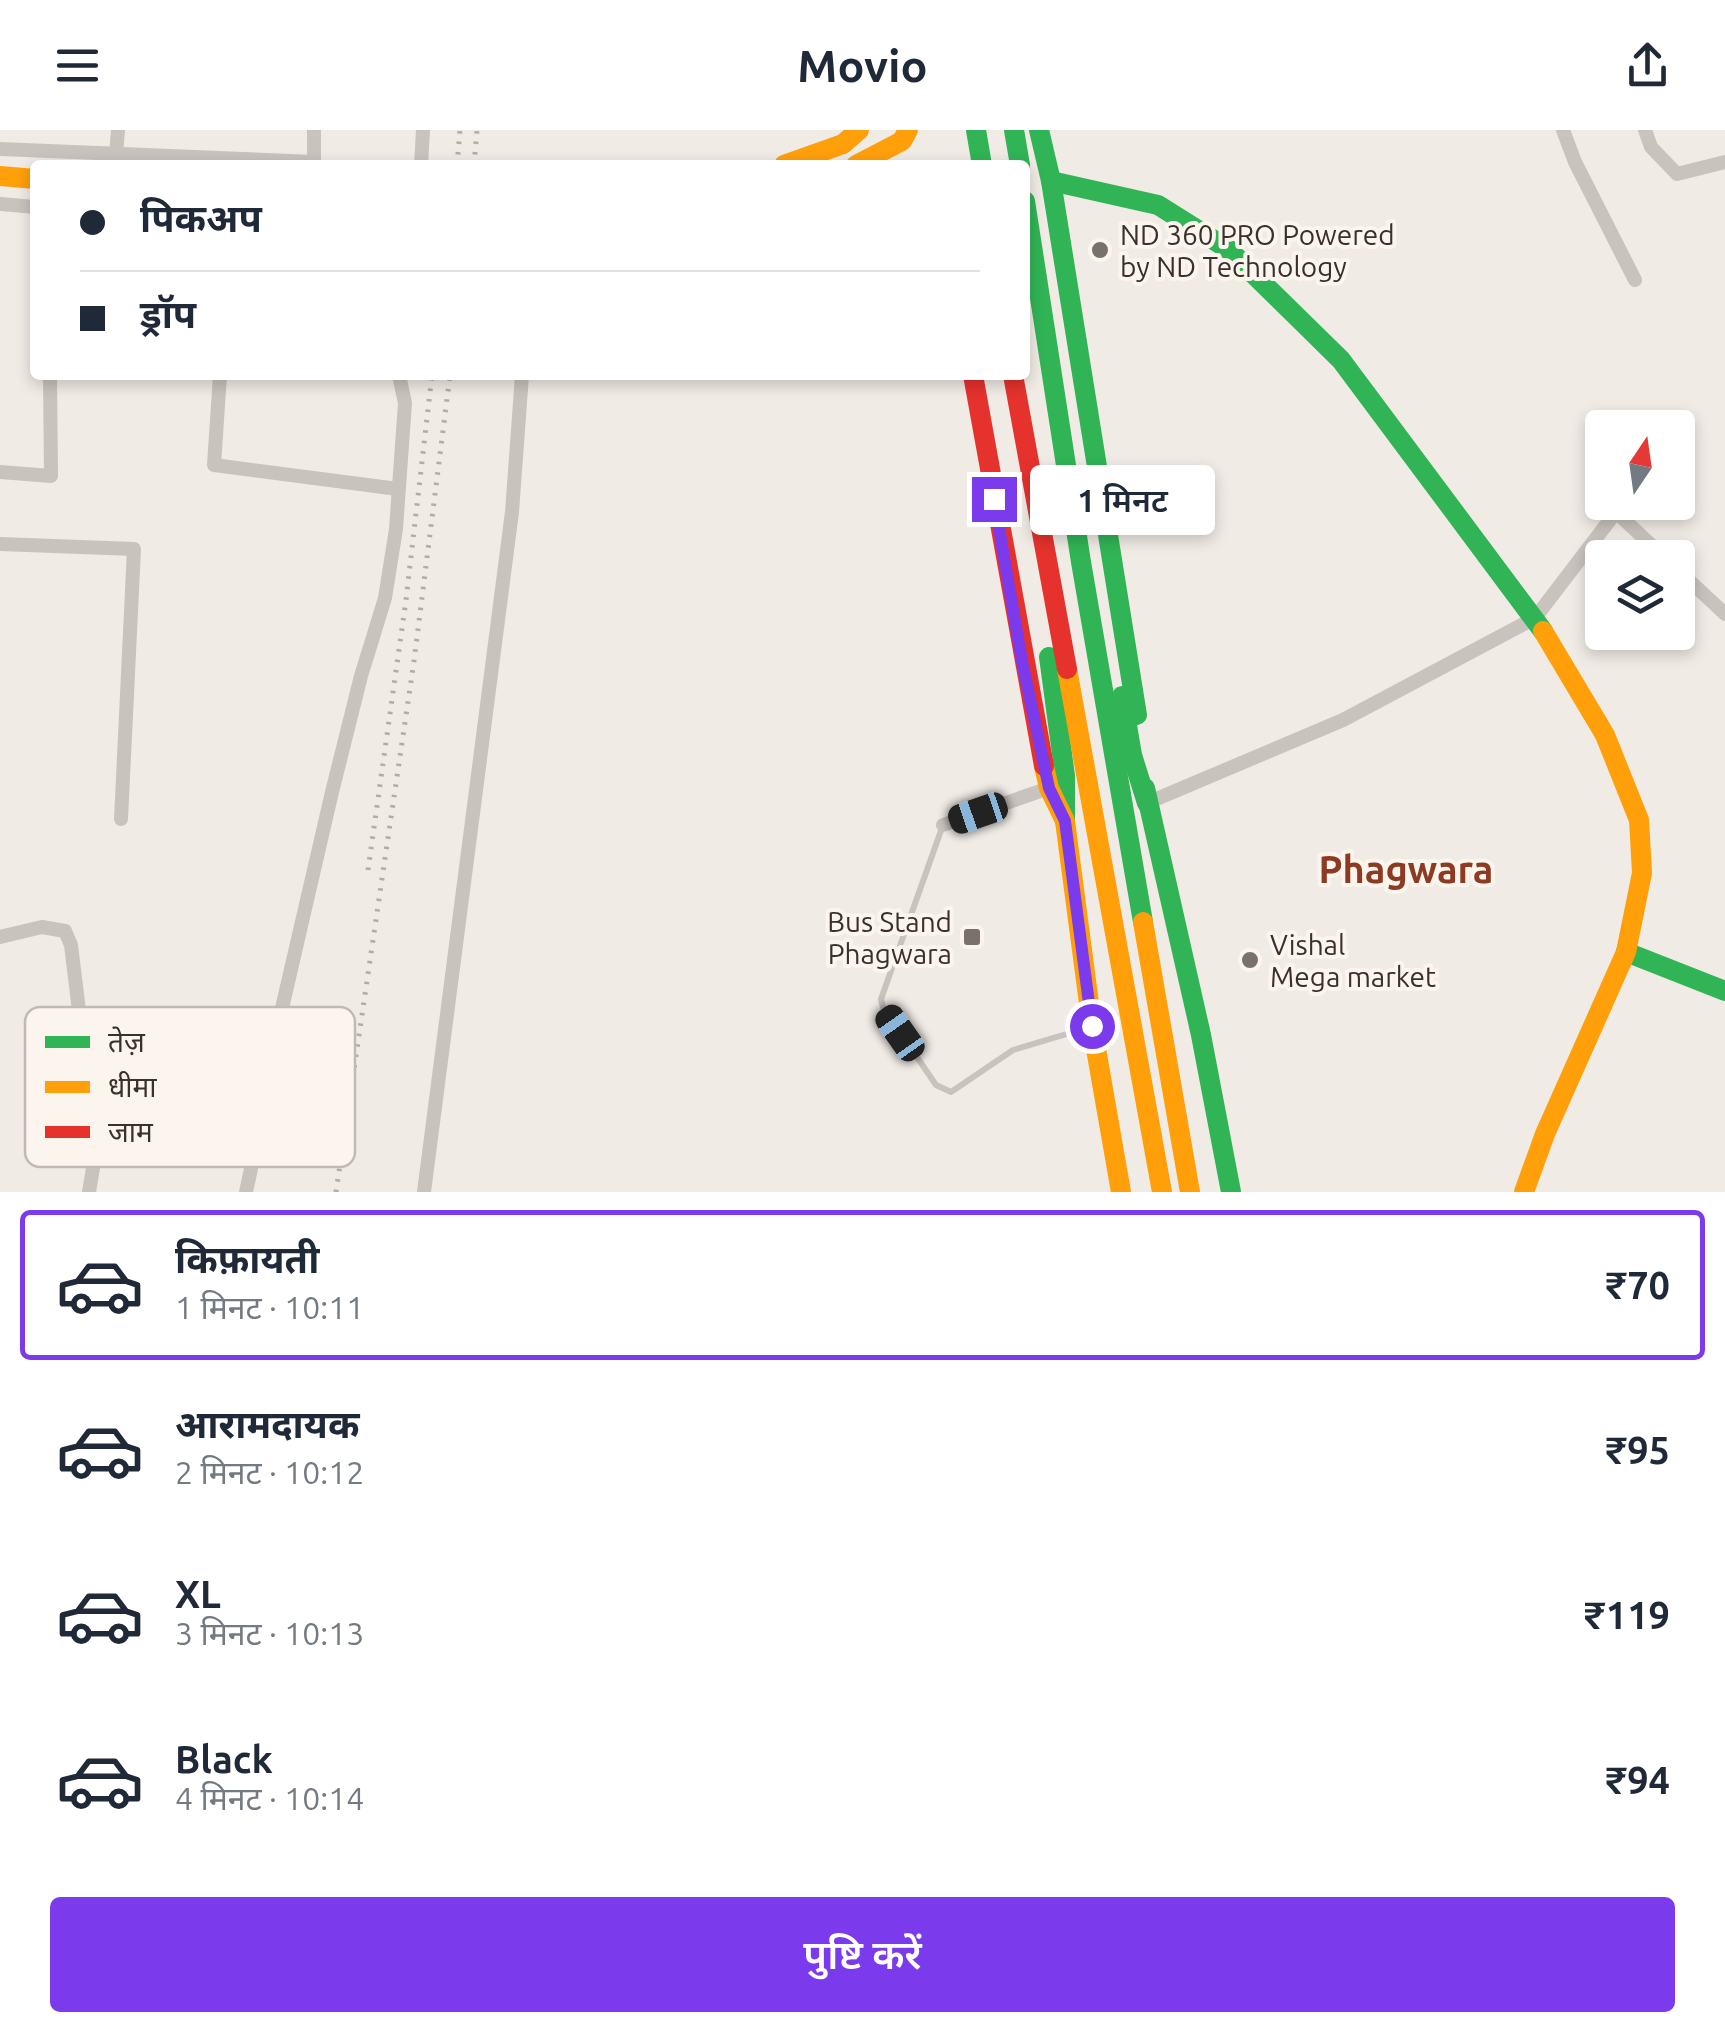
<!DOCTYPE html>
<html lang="hi">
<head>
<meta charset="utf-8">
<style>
  :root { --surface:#fff; --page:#f2f2f3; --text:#1f2937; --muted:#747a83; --line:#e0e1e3; --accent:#7c3aed }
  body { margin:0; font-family:Ubuntu,"Noto Sans Devanagari",sans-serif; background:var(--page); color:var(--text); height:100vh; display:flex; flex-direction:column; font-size:38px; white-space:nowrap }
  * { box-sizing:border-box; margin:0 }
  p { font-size:32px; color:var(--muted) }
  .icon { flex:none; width:55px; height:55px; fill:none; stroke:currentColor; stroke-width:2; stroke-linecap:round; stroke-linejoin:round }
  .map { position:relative; height:1062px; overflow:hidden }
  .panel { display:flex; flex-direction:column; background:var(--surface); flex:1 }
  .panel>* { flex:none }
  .banner { position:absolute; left:30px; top:30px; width:1000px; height:220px; border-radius:10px; box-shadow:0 5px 15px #0003; display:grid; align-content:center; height:220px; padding:0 50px; background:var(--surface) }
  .needle { width:65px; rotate:13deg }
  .controls { position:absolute; left:1585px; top:280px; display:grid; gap:20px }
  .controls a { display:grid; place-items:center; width:110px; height:110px; border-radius:10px; background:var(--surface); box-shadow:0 5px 15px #0003; font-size:50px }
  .end { position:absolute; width:45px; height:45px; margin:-22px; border:12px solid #7c3aed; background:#fff; box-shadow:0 0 0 5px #fff }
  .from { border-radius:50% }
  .bubble { position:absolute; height:70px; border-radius:10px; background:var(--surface); box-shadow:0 5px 15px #0003; font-size:32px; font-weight:600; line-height:70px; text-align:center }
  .car { position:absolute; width:30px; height:60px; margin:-30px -15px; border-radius:12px; box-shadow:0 0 8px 2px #0007; background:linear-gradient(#222 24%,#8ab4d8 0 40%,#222 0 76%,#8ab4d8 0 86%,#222 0) }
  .banner b { display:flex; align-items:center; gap:35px; height:95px; font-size:38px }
  .banner b+b { border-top:2px solid var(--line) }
  .banner i { width:25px; height:25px; background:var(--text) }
  ul { padding:18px 0 0; list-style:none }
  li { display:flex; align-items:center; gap:30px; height:150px; margin:0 20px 15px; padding:0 30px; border:5px solid transparent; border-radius:10px }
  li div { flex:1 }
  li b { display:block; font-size:38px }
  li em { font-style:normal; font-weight:600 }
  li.on { border-color:var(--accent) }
  li>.icon { width:90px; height:90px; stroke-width:1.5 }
  .primary-button { display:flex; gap:20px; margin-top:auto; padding:20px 50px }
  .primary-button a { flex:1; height:115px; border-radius:10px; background:var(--accent); color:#fff; font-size:40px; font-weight:600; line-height:115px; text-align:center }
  header { display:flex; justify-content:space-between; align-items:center; height:130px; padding:0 50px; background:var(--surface); font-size:45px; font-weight:600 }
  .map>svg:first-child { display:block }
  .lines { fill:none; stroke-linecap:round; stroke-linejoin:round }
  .lane { stroke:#c9c3be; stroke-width:6 }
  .street { stroke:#c9c3be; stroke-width:14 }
  .fast { stroke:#30b455; stroke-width:20 }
  .slow { stroke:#ff9f0a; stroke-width:20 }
  .jam { stroke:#e5322d; stroke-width:20 }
  .rail { stroke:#b1aca8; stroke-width:5; stroke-dasharray:2.5 8; stroke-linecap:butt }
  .route { stroke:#7c3aed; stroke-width:12 }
  .poi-dot { fill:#7a716c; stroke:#fbf5ee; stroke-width:4 }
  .labels { text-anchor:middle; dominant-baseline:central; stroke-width:8; stroke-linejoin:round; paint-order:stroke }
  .poi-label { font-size:28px; fill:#3b302b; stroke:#fbf5ee; text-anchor:start }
  .district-label { font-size:38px; font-weight:bold; fill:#8c3b22; stroke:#fbf5ee }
  .key { fill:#fbf5ee; stroke:#c1bab4; stroke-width:2.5 }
  .key-label { font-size:28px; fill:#3b302b }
</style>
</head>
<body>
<header><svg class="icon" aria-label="menu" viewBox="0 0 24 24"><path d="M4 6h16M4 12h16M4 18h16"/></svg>Movio<svg class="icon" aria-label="share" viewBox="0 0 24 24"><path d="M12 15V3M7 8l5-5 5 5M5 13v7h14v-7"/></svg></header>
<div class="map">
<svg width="1725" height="1062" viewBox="0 0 1725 1062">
  <rect width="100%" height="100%" fill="#f0ebe5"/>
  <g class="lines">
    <path class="lane" d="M 943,695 L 881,869 L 883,877 L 936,955 L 951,962 L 1013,920 L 1090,897"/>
    <g class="street">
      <path d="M 1563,0 L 1575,32 L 1635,150"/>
      <path d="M 1645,0 L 1651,17 L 1677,44 L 1725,32"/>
      <path d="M 0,19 L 314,32 L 314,0"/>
      <path d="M 116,25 L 118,0"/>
      <path d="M 421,35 L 423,0"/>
      <path d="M 0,74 L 35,77"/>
      <path d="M 220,245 L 214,335 L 398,359"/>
      <path d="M 0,342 L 51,346 L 50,245"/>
      <path d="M 0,414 L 134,419 L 121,689"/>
      <path d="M 1678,440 L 1725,484"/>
      <path d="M 1147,673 L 1343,590 L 1535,488 L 1616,382 L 1665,428"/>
      <path d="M 943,695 L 1049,658"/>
      <path d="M 0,807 L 42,797 L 65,801 L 71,815 L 96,1020 L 89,1062"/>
      <path d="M 246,1062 L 261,992 L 264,956 L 332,662 L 361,546 L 385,468 L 396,399 L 405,273 L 399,245"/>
      <path d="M 424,1062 L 512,382 L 522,245"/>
    </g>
    <g class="fast">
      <path d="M 976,0 L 982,35"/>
      <path d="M 1014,0 L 1020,35"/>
      <path d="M 1039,0 L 1051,51 L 1137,585"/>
      <path d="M 1051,51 L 1158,75 L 1228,119 L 1341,230 L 1543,501"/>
      <path d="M 1025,71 L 1081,432 L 1143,792"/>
      <path d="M 1049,527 L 1065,646 L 1065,691"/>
      <path d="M 1122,566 L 1132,625 L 1147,673"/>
      <path d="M 1145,658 L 1201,905 L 1231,1062"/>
      <path d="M 1626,822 L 1725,861"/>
    </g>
    <g class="slow">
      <path d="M 784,35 L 843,14 L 859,0"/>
      <path d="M 856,35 L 902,11 L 908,0"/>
      <path d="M 0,46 L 35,49"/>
      <path d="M 1067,539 L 1162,1062"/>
      <path d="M 1044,636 L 1049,658 L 1065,691 L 1092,896 L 1121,1062"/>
      <path d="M 1143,792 L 1190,1062"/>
      <path d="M 1524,1062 L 1545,1004 L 1626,822 L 1642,743 L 1639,690 L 1605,605 L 1543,501"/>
    </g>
    <g class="jam">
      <path d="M 973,245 L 1044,636"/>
      <path d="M 1013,245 L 1067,539"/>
    </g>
    <g class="rail">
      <path d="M 457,35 L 460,0"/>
      <path d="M 474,35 L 477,0"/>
      <path d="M 368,740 L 406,470 L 432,245"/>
      <path d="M 336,1062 L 414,531 L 450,245"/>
    </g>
  </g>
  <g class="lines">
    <path class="route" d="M 994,369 L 1022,531 L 1049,658 L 1065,691 L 1092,896"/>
  </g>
  <g class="poi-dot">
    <circle cx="1100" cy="120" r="10"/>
    <rect x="962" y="797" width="20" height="20" rx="5"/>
    <circle cx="1250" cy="830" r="10"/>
  </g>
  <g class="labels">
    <g class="poi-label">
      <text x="1120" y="104">ND 360 PRO Powered<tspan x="1120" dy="32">by ND Technology</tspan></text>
      <text x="952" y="791" text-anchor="end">Bus Stand<tspan x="952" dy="32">Phagwara</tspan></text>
      <text x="1270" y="814">Vishal<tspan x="1270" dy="32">Mega market</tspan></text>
    </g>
    <g class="district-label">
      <text x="1406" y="739">Phagwara</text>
    </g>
  </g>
  <rect x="25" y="877" width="330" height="160" rx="15" class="key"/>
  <rect x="45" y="906" width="45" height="12" fill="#30b455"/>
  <rect x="45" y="951" width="45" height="12" fill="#ff9f0a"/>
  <rect x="45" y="996" width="45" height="12" fill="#e5322d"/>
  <g class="key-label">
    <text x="108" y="922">तेज़</text>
    <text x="108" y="967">धीमा</text>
    <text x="108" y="1012">जाम</text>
  </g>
</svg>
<div class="controls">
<a><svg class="needle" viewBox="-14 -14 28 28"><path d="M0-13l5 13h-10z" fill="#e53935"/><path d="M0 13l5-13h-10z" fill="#747a83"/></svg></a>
<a><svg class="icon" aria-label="layers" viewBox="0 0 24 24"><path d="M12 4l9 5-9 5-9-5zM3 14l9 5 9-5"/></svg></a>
</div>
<i class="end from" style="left:1092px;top:896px"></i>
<i class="end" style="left:994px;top:369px"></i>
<div class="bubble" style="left:1030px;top:335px;width:185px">1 मिनट</div>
<i class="car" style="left:978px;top:683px;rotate:251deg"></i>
<i class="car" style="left:900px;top:903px;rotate:325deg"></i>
<div class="banner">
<b><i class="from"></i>पिकअप</b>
<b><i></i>ड्रॉप</b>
</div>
</div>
<section class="panel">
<ul>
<li class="on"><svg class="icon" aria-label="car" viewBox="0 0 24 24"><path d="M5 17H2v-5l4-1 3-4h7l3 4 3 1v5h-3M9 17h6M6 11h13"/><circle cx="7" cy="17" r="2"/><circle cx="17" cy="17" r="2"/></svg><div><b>किफ़ायती</b><p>1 मिनट · 10:11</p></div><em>₹70</em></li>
<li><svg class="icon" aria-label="car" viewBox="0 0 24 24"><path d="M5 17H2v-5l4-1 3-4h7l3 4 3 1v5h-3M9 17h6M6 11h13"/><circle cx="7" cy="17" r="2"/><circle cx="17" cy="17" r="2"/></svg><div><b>आरामदायक</b><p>2 मिनट · 10:12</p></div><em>₹95</em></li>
<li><svg class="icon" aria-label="car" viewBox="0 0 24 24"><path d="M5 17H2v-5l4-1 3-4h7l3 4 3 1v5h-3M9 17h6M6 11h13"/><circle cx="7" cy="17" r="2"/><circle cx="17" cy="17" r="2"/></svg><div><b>XL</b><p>3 मिनट · 10:13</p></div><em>₹119</em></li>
<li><svg class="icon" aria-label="car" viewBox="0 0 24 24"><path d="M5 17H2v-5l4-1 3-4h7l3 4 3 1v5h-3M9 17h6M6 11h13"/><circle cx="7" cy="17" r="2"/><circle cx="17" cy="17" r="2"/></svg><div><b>Black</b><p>4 मिनट · 10:14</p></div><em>₹94</em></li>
</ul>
<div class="primary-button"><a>पुष्टि करें</a></div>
</section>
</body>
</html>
